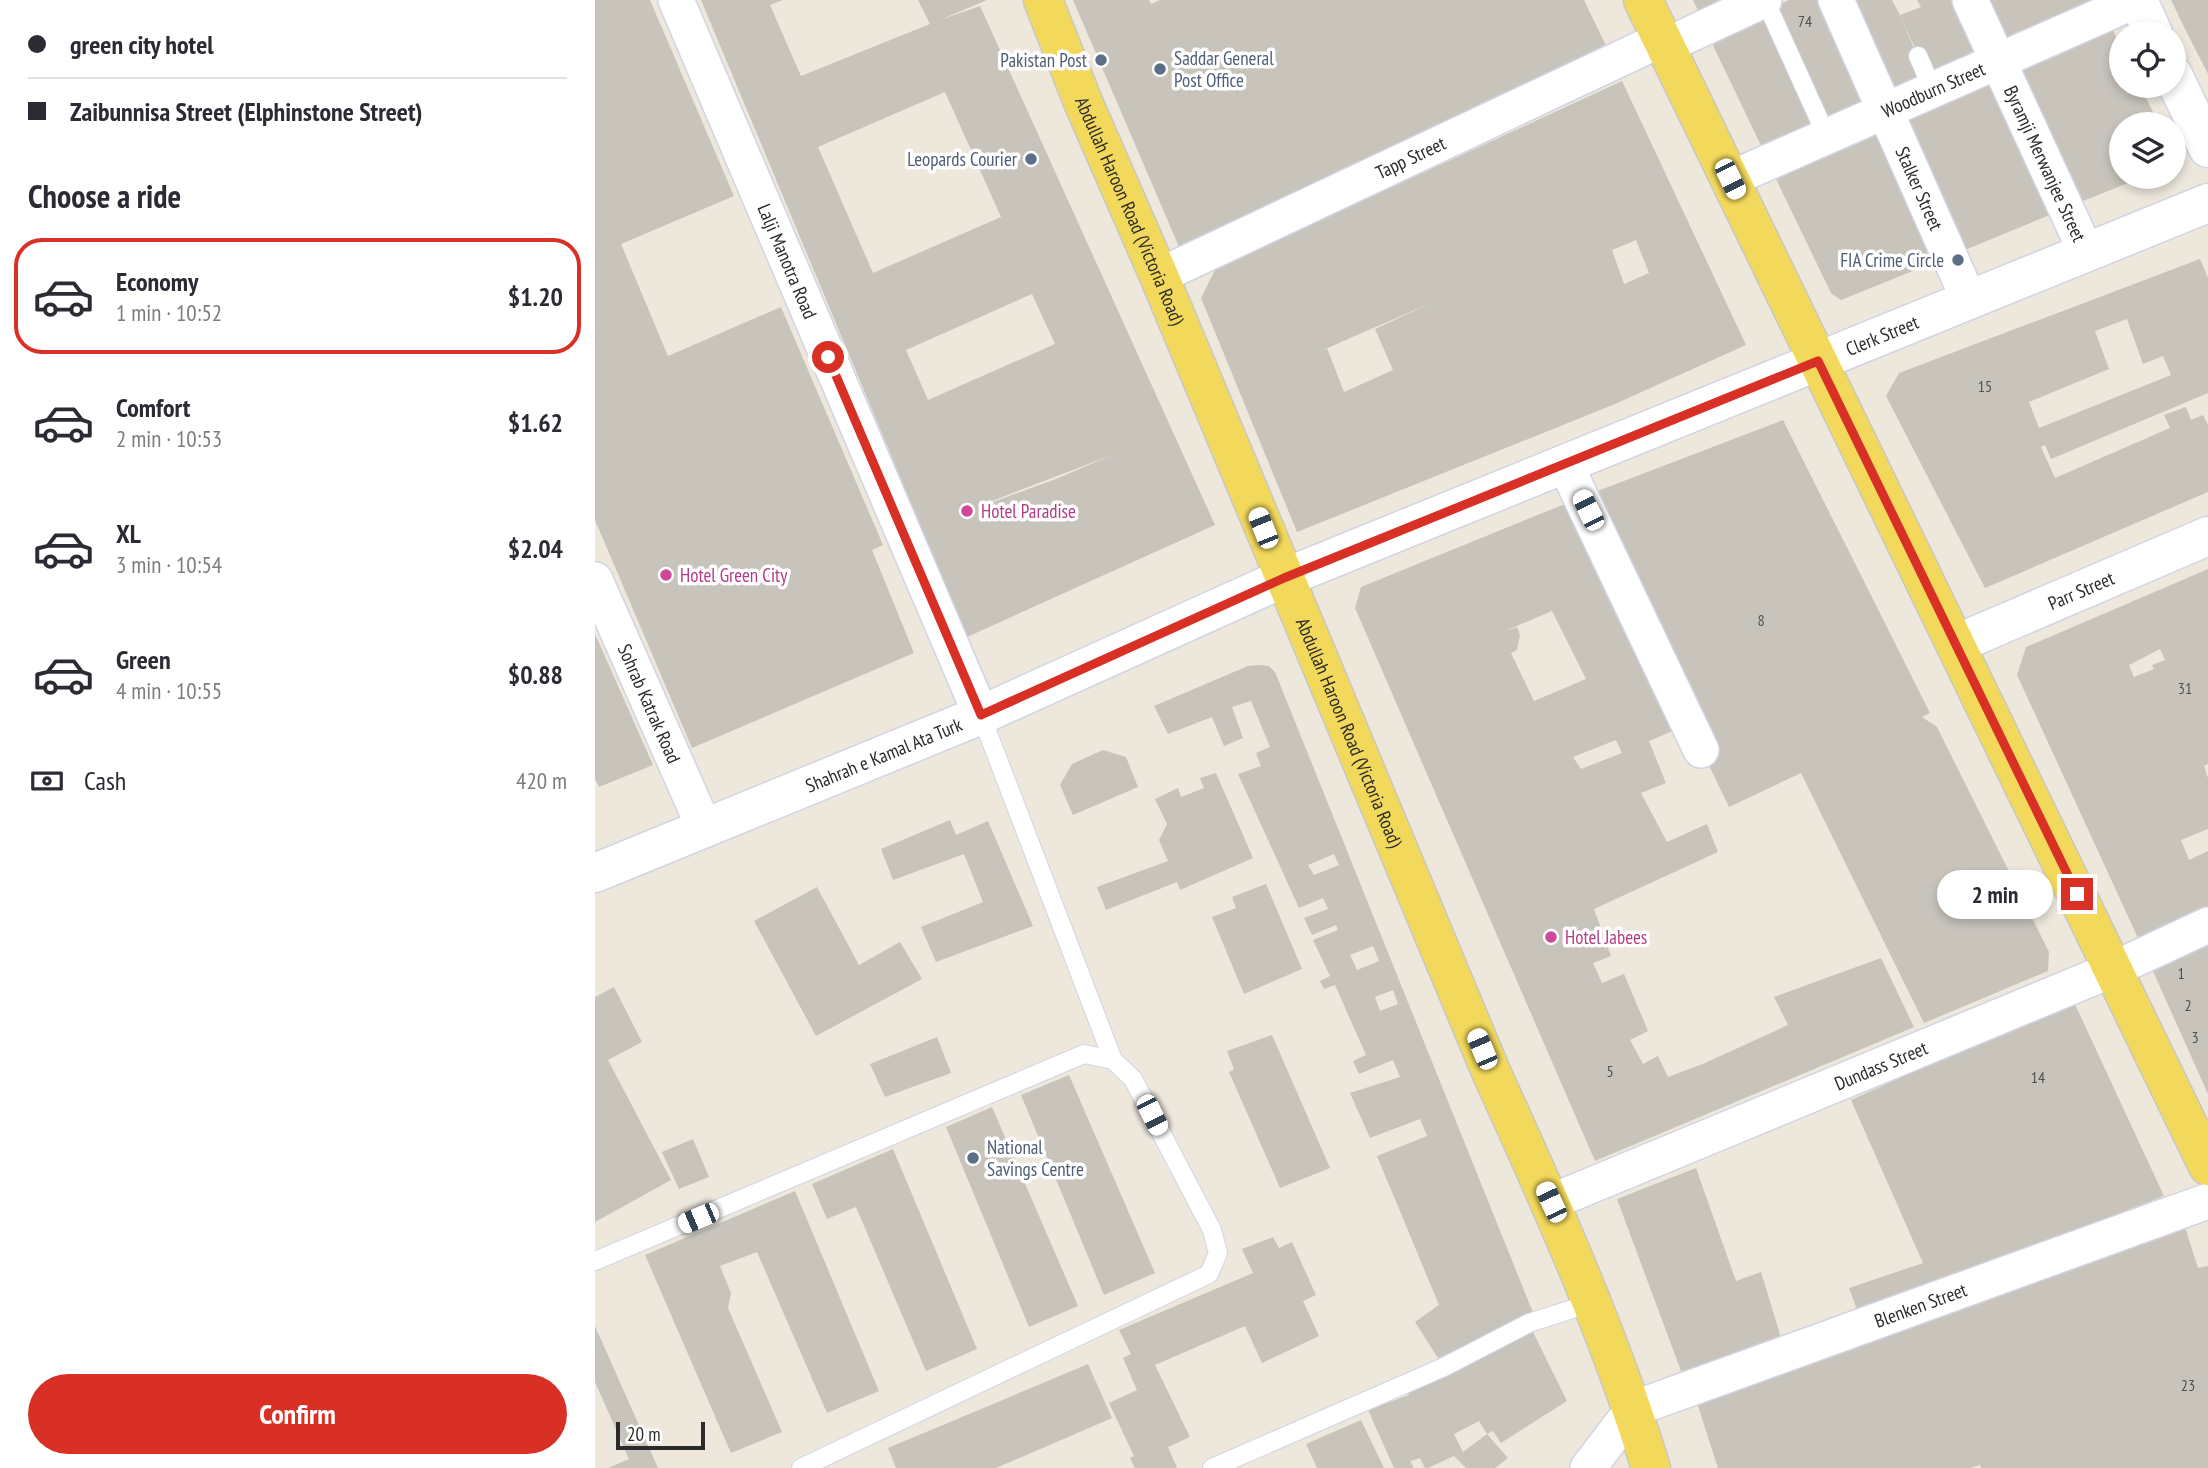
<!DOCTYPE html>
<html lang="en">
<head>
<meta charset="utf-8">
<style>
  :root { --surface:#fff; --page:#f7f7f7; --text:#2b2b33; --muted:#7c7c81; --line:#e1e1e2; --accent:#d93025 }
  body { margin:0; font-family:"PT Sans Narrow",sans-serif; background:var(--page); color:var(--text); height:100vh; display:flex; flex-direction:column; font-size:26px; white-space:nowrap }
  * { box-sizing:border-box; margin:0 }
  p { font-size:23px; color:var(--muted) }
  .icon { flex:none; width:38px; height:38px; fill:none; stroke:currentColor; stroke-width:2; stroke-linecap:round; stroke-linejoin:round }
  .map { position:relative; flex:1; overflow:hidden }
  .panel { display:flex; flex-direction:column; background:var(--surface); width:595px }
  .panel>* { flex:none }
  .hud { display:grid; align-content:center; height:154px; padding:0 28px; background:var(--surface) }
  .tools { position:absolute; left:1514px; top:21px; display:grid; gap:14px }
  .tools a { display:grid; place-items:center; width:77px; height:77px; border-radius:50%; background:var(--surface); box-shadow:0 4px 10px #0003; font-size:35px }
  .scale { position:absolute; left:21px; bottom:18px; width:89px; box-sizing:border-box; padding-left:7px; border:4px solid #2b2b2b; border-top:0; font-size:19px; line-height:24px; white-space:nowrap; color:#2b2b2b; -webkit-text-stroke:5px #fff; paint-order:stroke }
  .end { position:absolute; width:32px; height:32px; margin:-16px; border:9px solid #d93025; background:#fff; box-shadow:0 0 0 4px #fff }
  .from { border-radius:50% }
  .bubble { position:absolute; height:49px; border-radius:24px; background:var(--surface); box-shadow:0 4px 10px #0003; font-size:23px; font-weight:700; line-height:49px; text-align:center }
  .car { position:absolute; width:21px; height:42px; margin:-21px -10px; border-radius:9px; box-shadow:0 0 5px 2px #0007; background:linear-gradient(#fff 24%,#345 0 40%,#fff 0 76%,#345 0 86%,#fff 0) }
  .hud b { display:flex; align-items:center; gap:24px; height:66px; font-size:26px }
  .hud b+b { border-top:2px solid var(--line) }
  .hud i { width:18px; height:18px; background:var(--text) }
  ul { padding:0; list-style:none }
  li { display:flex; align-items:center; gap:21px; height:116px; margin:0 14px 10px; padding:0 14px; border:4px solid transparent; border-radius:28px }
  li div { flex:1 }
  li b { display:block; font-size:26px }
  li em { font-style:normal; font-weight:700 }
  li.active { border-color:var(--accent) }
  li>.icon { width:63px; height:63px; stroke-width:1.5 }
  h2 { padding:0 28px; font-size:32px; line-height:84px }
  .pay { display:flex; align-items:center; gap:18px; height:77px; padding:0 28px; font-size:26px }
  .pay p { margin-inline-start:auto }
  .primary-button { display:flex; gap:14px; margin-top:auto; padding:14px 28px }
  .primary-button a { flex:1; height:80px; border-radius:42px; background:var(--accent); color:#fff; font-size:28px; font-weight:700; line-height:80px; text-align:center }
  main { display:flex; flex:1; min-height:0 }
  .map>svg:first-child { display:block }
  .building { fill:#c8c4bc; fill-rule:evenodd }
  .lines { fill:none; stroke-linecap:round; stroke-linejoin:round }
  .lane-casing { stroke:#d2d4e4; stroke-width:20 }
  .street-casing { stroke:#d2d4e4; stroke-width:38 }
  .secondary-casing { stroke:#d2d4e4; stroke-width:41 }
  .primary-casing { stroke:#c8c8c8; stroke-width:41 }
  .lane { stroke:#fff; stroke-width:18 }
  .street { stroke:#fff; stroke-width:35 }
  .secondary { stroke:#fff; stroke-width:38 }
  .primary { stroke:#f3d95b; stroke-width:38 }
  .route { stroke:#d93025; stroke-width:9 }
  .service-dot { fill:#5c6f8a; stroke:#fff; stroke-width:2.5 }
  .hotel-dot { fill:#d1479c; stroke:#fff; stroke-width:2.5 }
  .labels { text-anchor:middle; dominant-baseline:central; stroke-width:7; stroke-linejoin:round; paint-order:stroke }
  .number-label { font-size:16px; fill:#52514f }
  .service-label { font-size:19px; fill:#4e5e75; stroke:#fff; text-anchor:end }
  .street-label { font-size:19px; fill:#2b2b2b; stroke:#fff }
  .hotel-label { font-size:19px; fill:#b23c85; stroke:#fff; text-anchor:start }
</style>
</head>
<body>
<main>
<section class="panel">
<div class="hud">
<b><i class="from"></i>green city hotel</b>
<b><i></i>Zaibunnisa Street (Elphinstone Street)</b>
</div>
<h2>Choose a ride</h2>
<ul>
<li class="active"><svg class="icon" aria-label="car" viewBox="0 0 24 24"><path d="M5 17H2v-5l4-1 3-4h7l3 4 3 1v5h-3M9 17h6M6 11h13"/><circle cx="7" cy="17" r="2"/><circle cx="17" cy="17" r="2"/></svg><div><b>Economy</b><p>1 min · 10:52</p></div><em>$1.20</em></li>
<li><svg class="icon" aria-label="car" viewBox="0 0 24 24"><path d="M5 17H2v-5l4-1 3-4h7l3 4 3 1v5h-3M9 17h6M6 11h13"/><circle cx="7" cy="17" r="2"/><circle cx="17" cy="17" r="2"/></svg><div><b>Comfort</b><p>2 min · 10:53</p></div><em>$1.62</em></li>
<li><svg class="icon" aria-label="car" viewBox="0 0 24 24"><path d="M5 17H2v-5l4-1 3-4h7l3 4 3 1v5h-3M9 17h6M6 11h13"/><circle cx="7" cy="17" r="2"/><circle cx="17" cy="17" r="2"/></svg><div><b>XL</b><p>3 min · 10:54</p></div><em>$2.04</em></li>
<li><svg class="icon" aria-label="car" viewBox="0 0 24 24"><path d="M5 17H2v-5l4-1 3-4h7l3 4 3 1v5h-3M9 17h6M6 11h13"/><circle cx="7" cy="17" r="2"/><circle cx="17" cy="17" r="2"/></svg><div><b>Green</b><p>4 min · 10:55</p></div><em>$0.88</em></li>
</ul>
<div class="pay"><svg class="icon" aria-label="cash" viewBox="0 0 24 24"><path d="M3 7h18v10H3z"/><circle cx="12" cy="12" r="2"/></svg>Cash<p>420 m</p></div>
<div class="primary-button"><a>Confirm</a></div>
</section>
<div class="map">
<svg width="1613" height="1468" viewBox="0 0 1613 1468">
  <rect width="100%" height="100%" fill="#ede7dc"/>
  <g class="building">
    <path d="M 0,0 L 55,0 L 139,196 L 26,244 L 73,356 L 186,307 L 288,545 L 277,550 L 319,653 L 97,748 L 0,520 Z"/>
    <path d="M 106,0 L 188,0 L 175,5 L 206,76 L 335,24 L 323,0 L 392,0 L 345,20 L 385,6 L 620,525 L 372,637 ZM 350,92 L 406,217 L 278,273 L 223,147 ZM 437,294 L 460,344 L 333,400 L 311,350 ZM 517,455 L 461,479 L 398,502 L 397,501 Z"/>
    <path d="M 478,0 L 554,0 L 556,4 L 565,0 L 989,0 L 1013,50 L 585,249 Z"/>
    <path d="M 1098,0 L 1137,0 L 1105,15 Z"/>
    <path d="M 1194,0 L 1231,0 L 1280,107 L 1171,156 L 1114,37 Z"/>
    <path d="M 1251,0 L 1297,0 L 1305,15 L 1326,7 L 1322,0 L 1367,0 L 1393,57 L 1336,82 L 1305,16 L 1334,83 L 1296,100 Z"/>
    <path d="M 1381,0 L 1496,0 L 1500,9 L 1405,51 Z"/>
    <path d="M 1576,0 L 1613,0 L 1613,74 L 1592,33 Z"/>
    <path d="M 1516,26 L 1526,47 L 1526,86 L 1545,86 L 1564,124 L 1526,124 L 1526,177 L 1548,177 L 1478,205 L 1413,67 Z"/>
    <path d="M 1401,72 L 1457,214 L 1365,252 L 1304,117 Z"/>
    <path d="M 1027,81 L 1151,345 L 1020,404 L 702,532 L 606,298 L 621,268 ZM 1041,240 L 1054,273 L 1029,284 L 1017,250 ZM 838,302 L 780,329 L 798,370 L 749,392 L 732,348 L 712,357 Z"/>
    <path d="M 1287,124 L 1345,260 L 1246,300 L 1236,293 L 1180,177 Z"/>
    <path d="M 1605,259 L 1613,278 L 1613,393 L 1456,459 L 1450,445 L 1446,447 L 1460,478 L 1575,428 L 1569,415 L 1591,407 L 1596,420 L 1608,415 L 1613,425 L 1613,492 L 1390,588 L 1291,396 L 1304,373 ZM 1532,319 L 1548,364 L 1568,356 L 1576,375 L 1444,428 L 1434,402 L 1514,369 L 1500,331 Z"/>
    <path d="M 1188,420 L 1335,713 L 1327,717 L 1342,727 L 1454,952 L 1453,971 L 1329,1023 L 1206,773 L 1134,807 L 1094,724 L 1054,741 L 1071,783 L 1046,793 L 1072,842 L 1112,824 L 1123,852 L 999,909 L 1016,956 L 998,963 L 1007,983 L 1029,974 L 1053,1031 L 1035,1040 L 1048,1064 L 1063,1056 L 1073,1077 L 1110,1063 L 1193,1025 L 1179,997 L 1286,958 L 1319,1027 L 1000,1161 L 760,608 L 766,587 L 987,497 ZM 957,611 L 991,679 L 939,701 L 916,653 L 922,650 L 925,635 L 922,627 L 910,631 ZM 1021,740 L 1027,753 L 986,769 L 978,757 Z"/>
    <path d="M 1613,569 L 1613,764 L 1609,766 L 1613,778 L 1613,829 L 1586,840 L 1594,860 L 1613,851 L 1613,906 L 1543,938 L 1422,675 L 1431,647 ZM 1565,649 L 1570,660 L 1557,665 L 1559,669 L 1539,677 L 1534,665 Z"/>
    <path d="M 0,634 L 58,765 L 4,787 L 0,779 Z"/>
    <path d="M 665,665 L 674,666 L 680,672 L 939,1315 L 843,1358 L 820,1322 L 844,1305 L 782,1156 L 832,1136 L 825,1119 L 775,1138 L 755,1093 L 805,1077 L 798,1060 L 764,1074 L 758,1061 L 771,1055 L 740,985 L 729,989 L 725,981 L 735,976 L 718,940 L 743,930 L 741,925 L 717,935 L 709,918 L 733,909 L 728,898 L 704,908 L 643,774 L 666,766 L 661,753 L 675,747 L 656,701 L 637,707 L 648,738 L 629,746 L 617,717 L 573,734 L 559,706 L 653,666 ZM 739,854 L 744,865 L 719,875 L 713,865 ZM 778,946 L 784,961 L 762,970 L 755,955 ZM 798,990 L 803,1004 L 785,1011 L 780,997 Z"/>
    <path d="M 508,750 L 531,757 L 543,787 L 478,815 L 465,785 L 477,764 Z"/>
    <path d="M 621,773 L 658,858 L 585,890 L 582,882 L 511,910 L 502,887 L 573,861 L 564,840 L 572,824 L 560,799 L 583,788 L 586,797 L 609,788 L 605,778 Z"/>
    <path d="M 355,820 L 361,835 L 393,821 L 438,926 L 341,962 L 326,927 L 388,902 L 369,854 L 298,880 L 286,849 Z"/>
    <path d="M 671,884 L 707,969 L 649,994 L 617,917 L 641,908 L 637,897 Z"/>
    <path d="M 222,887 L 264,965 L 305,942 L 327,979 L 221,1036 L 159,921 Z"/>
    <path d="M 1613,945 L 1613,1094 L 1557,969 Z"/>
    <path d="M 19,987 L 47,1042 L 13,1060 L 76,1180 L 0,1222 L 0,997 Z"/>
    <path d="M 1478,1000 L 1569,1196 L 1264,1315 L 1254,1288 L 1328,1263 L 1256,1100 Z"/>
    <path d="M 677,1035 L 735,1168 L 685,1188 L 634,1072 L 639,1069 L 632,1051 Z"/>
    <path d="M 342,1037 L 356,1073 L 290,1097 L 275,1064 Z"/>
    <path d="M 474,1075 L 560,1273 L 509,1295 L 426,1095 Z"/>
    <path d="M 397,1107 L 483,1306 L 434,1327 L 351,1127 Z"/>
    <path d="M 98,1139 L 114,1177 L 84,1189 L 67,1152 Z"/>
    <path d="M 298,1149 L 382,1349 L 331,1371 L 261,1207 L 232,1219 L 217,1184 Z"/>
    <path d="M 1101,1168 L 1141,1281 L 1166,1272 L 1188,1344 L 1089,1379 L 1022,1199 Z"/>
    <path d="M 200,1191 L 284,1391 L 232,1413 L 162,1252 L 125,1266 L 136,1293 L 133,1308 L 187,1432 L 136,1453 L 50,1255 Z"/>
    <path d="M 1588,1221 L 1603,1268 L 1613,1266 L 1613,1468 L 1386,1468 L 1385,1465 L 1375,1468 L 1123,1468 L 1102,1403 Z"/>
    <path d="M 678,1237 L 684,1248 L 697,1242 L 721,1295 L 708,1301 L 724,1336 L 667,1363 L 650,1326 L 560,1365 L 595,1437 L 573,1447 L 582,1468 L 540,1468 L 535,1458 L 539,1456 L 514,1403 L 542,1390 L 528,1358 L 536,1354 L 524,1330 L 658,1273 L 647,1249 Z"/>
    <path d="M 0,1326 L 63,1468 L 13,1468 L 34,1459 L 0,1382 Z"/>
    <path d="M 935,1326 L 972,1401 L 906,1443 L 898,1431 L 892,1434 L 884,1421 L 859,1434 L 868,1452 L 892,1434 L 913,1458 L 900,1468 L 871,1468 L 859,1456 L 833,1468 L 830,1468 L 825,1458 L 815,1461 L 819,1468 L 799,1468 L 773,1410 L 814,1395 L 811,1389 L 823,1388 L 857,1373 Z"/>
    <path d="M 493,1364 L 517,1418 L 401,1468 L 301,1468 L 293,1448 Z"/>
    <path d="M 766,1420 L 789,1468 L 722,1468 L 711,1444 Z"/>
  </g>
  <g class="lines">
    <defs>
      <g id="lane">
        <path d="M 1170,0 L 1232,137"/>
        <path d="M 1323,56 L 1338,90"/>
        <path d="M 0,1261 L 489,1054 L 518,1060"/>
        <path d="M 206,1468 L 614,1274 L 623,1253 L 617,1230 L 538,1079 L 518,1060 L 386,715"/>
        <path d="M 617,1468 L 849,1367 L 934,1323 L 996,1303"/>
      </g>
      <g id="street">
        <path id="s1" d="M 81,0 L 386,715"/>
        <path id="s2" d="M 1241,0 L 1374,300"/>
        <path id="s3" d="M 1375,0 L 1491,252"/>
        <path d="M 1070,46 L 1169,0"/>
        <path id="s4" d="M 1135,179 L 1542,0"/>
        <path id="s5" d="M 564,276 L 1067,39"/>
        <path d="M 970,464 L 1106,750"/>
        <path id="s6" d="M 0,580 L 109,827"/>
        <path id="s7" d="M 956,1202 L 1519,969 L 1613,925"/>
        <path id="s8" d="M 993,1468 L 1038,1409 L 1613,1201"/>
      </g>
      <g id="secondary">
        <path d="M 1543,0 L 1558,33"/>
        <path d="M 1578,75 L 1613,148"/>
        <path id="s9" d="M 1361,644 L 1613,536"/>
        <path id="s10" d="M 0,873 L 386,715 L 689,578 L 1613,203"/>
      </g>
      <g id="primary">
        <path id="s11" d="M 448,0 L 488,102 L 564,276 L 897,1074 C 956,1203 1014,1333 1056,1468"/>
        <path d="M 1048,0 L 1613,1166"/>
      </g>
    </defs>
    <use href="#lane" class="lane-casing"/>
    <use href="#street" class="street-casing"/>
    <use href="#secondary" class="secondary-casing"/>
    <use href="#primary" class="primary-casing"/>
    <use href="#lane" class="lane"/>
    <use href="#street" class="street"/>
    <use href="#secondary" class="secondary"/>
    <use href="#primary" class="primary"/>
  </g>
  <g class="lines">
    <path class="route" d="M 233,357 L 386,715 L 689,578 L 1223,361 L 1482,894"/>
  </g>
  <g class="service-dot">
    <circle cx="506" cy="60" r="7"/>
    <circle cx="565" cy="69" r="7"/>
    <circle cx="436" cy="159" r="7"/>
    <circle cx="1363" cy="260" r="7"/>
    <circle cx="378" cy="1158" r="7"/>
  </g>
  <g class="hotel-dot">
    <circle cx="372" cy="511" r="7"/>
    <circle cx="71" cy="575" r="7"/>
    <circle cx="956" cy="937" r="7"/>
  </g>
  <g class="labels">
    <g class="number-label">
      <text x="1210" y="21">74</text>
      <text x="1390" y="386">15</text>
      <text x="1166" y="620">8</text>
      <text x="1590" y="688">31</text>
      <text x="1586" y="973">1</text>
      <text x="1593" y="1005">2</text>
      <text x="1600" y="1037">3</text>
      <text x="1015" y="1071">5</text>
      <text x="1443" y="1077">14</text>
      <text x="1593" y="1385">23</text>
    </g>
    <g class="service-label">
      <text x="579" y="58" text-anchor="start">Saddar General<tspan x="579" dy="22">Post Office</tspan></text>
      <text x="492" y="60">Pakistan Post</text>
      <text x="422" y="159">Leopards Courier</text>
      <text x="1349" y="260">FIA Crime Circle</text>
      <text x="392" y="1147" text-anchor="start">National<tspan x="392" dy="22">Savings Centre</tspan></text>
    </g>
    <g class="street-label">
      <text stroke="none"><textPath href="#s4" startOffset="222">Woodburn Street</textPath></text>
      <text stroke="none"><textPath href="#s5" startOffset="278">Tapp Street</textPath></text>
      <text stroke="none"><textPath href="#s3" startOffset="180">Byramji Merwanjee Street</textPath></text>
      <text stroke="none"><textPath href="#s2" startOffset="206">Stalker Street</textPath></text>
      <text stroke="none"><textPath href="#s11" startOffset="228">Abdullah Haroon Road (Victoria Road)</textPath></text>
      <text stroke="none"><textPath href="#s1" startOffset="284">Lalji Manotra Road</textPath></text>
      <text stroke="none"><textPath href="#s10" startOffset="1395">Clerk Street</textPath></text>
      <text stroke="none"><textPath href="#s9" startOffset="136">Parr Street</textPath></text>
      <text stroke="none"><textPath href="#s6" startOffset="135">Sohrab Katrak Road</textPath></text>
      <text stroke="none"><textPath href="#s11" startOffset="794">Abdullah Haroon Road (Victoria Road)</textPath></text>
      <text stroke="none"><textPath href="#s10" startOffset="312">Shahrah e Kamal Ata Turk</textPath></text>
      <text stroke="none"><textPath href="#s7" startOffset="357">Dundass Street</textPath></text>
      <text stroke="none"><textPath href="#s8" startOffset="380">Blenken Street</textPath></text>
    </g>
    <g class="hotel-label">
      <text x="386" y="511">Hotel Paradise</text>
      <text x="85" y="575">Hotel Green City</text>
      <text x="970" y="937">Hotel Jabees</text>
    </g>
  </g>
</svg>
<div class="tools">
<a><svg class="icon" aria-label="locate" viewBox="0 0 24 24"><circle cx="12" cy="12" r="6"/><path d="M12 2v4M12 18v4M2 12h4M18 12h4"/></svg></a>
<a><svg class="icon" aria-label="layers" viewBox="0 0 24 24"><path d="M12 4l9 5-9 5-9-5zM3 14l9 5 9-5"/></svg></a>
</div>
<div class="scale">20 m</div>
<i class="end from" style="left:233px;top:357px"></i>
<i class="end" style="left:1482px;top:894px"></i>
<div class="bubble" style="left:1342px;top:870px;width:116px">2 min</div>
<i class="car" style="left:1135px;top:179px;rotate:154deg"></i>
<i class="car" style="left:993px;top:510px;rotate:334deg"></i>
<i class="car" style="left:668px;top:528px;rotate:338deg"></i>
<i class="car" style="left:887px;top:1049px;rotate:337deg"></i>
<i class="car" style="left:557px;top:1115px;rotate:153deg"></i>
<i class="car" style="left:956px;top:1202px;rotate:335deg"></i>
<i class="car" style="left:103px;top:1218px;rotate:247deg"></i>
</div>
</main>
</body>
</html>
